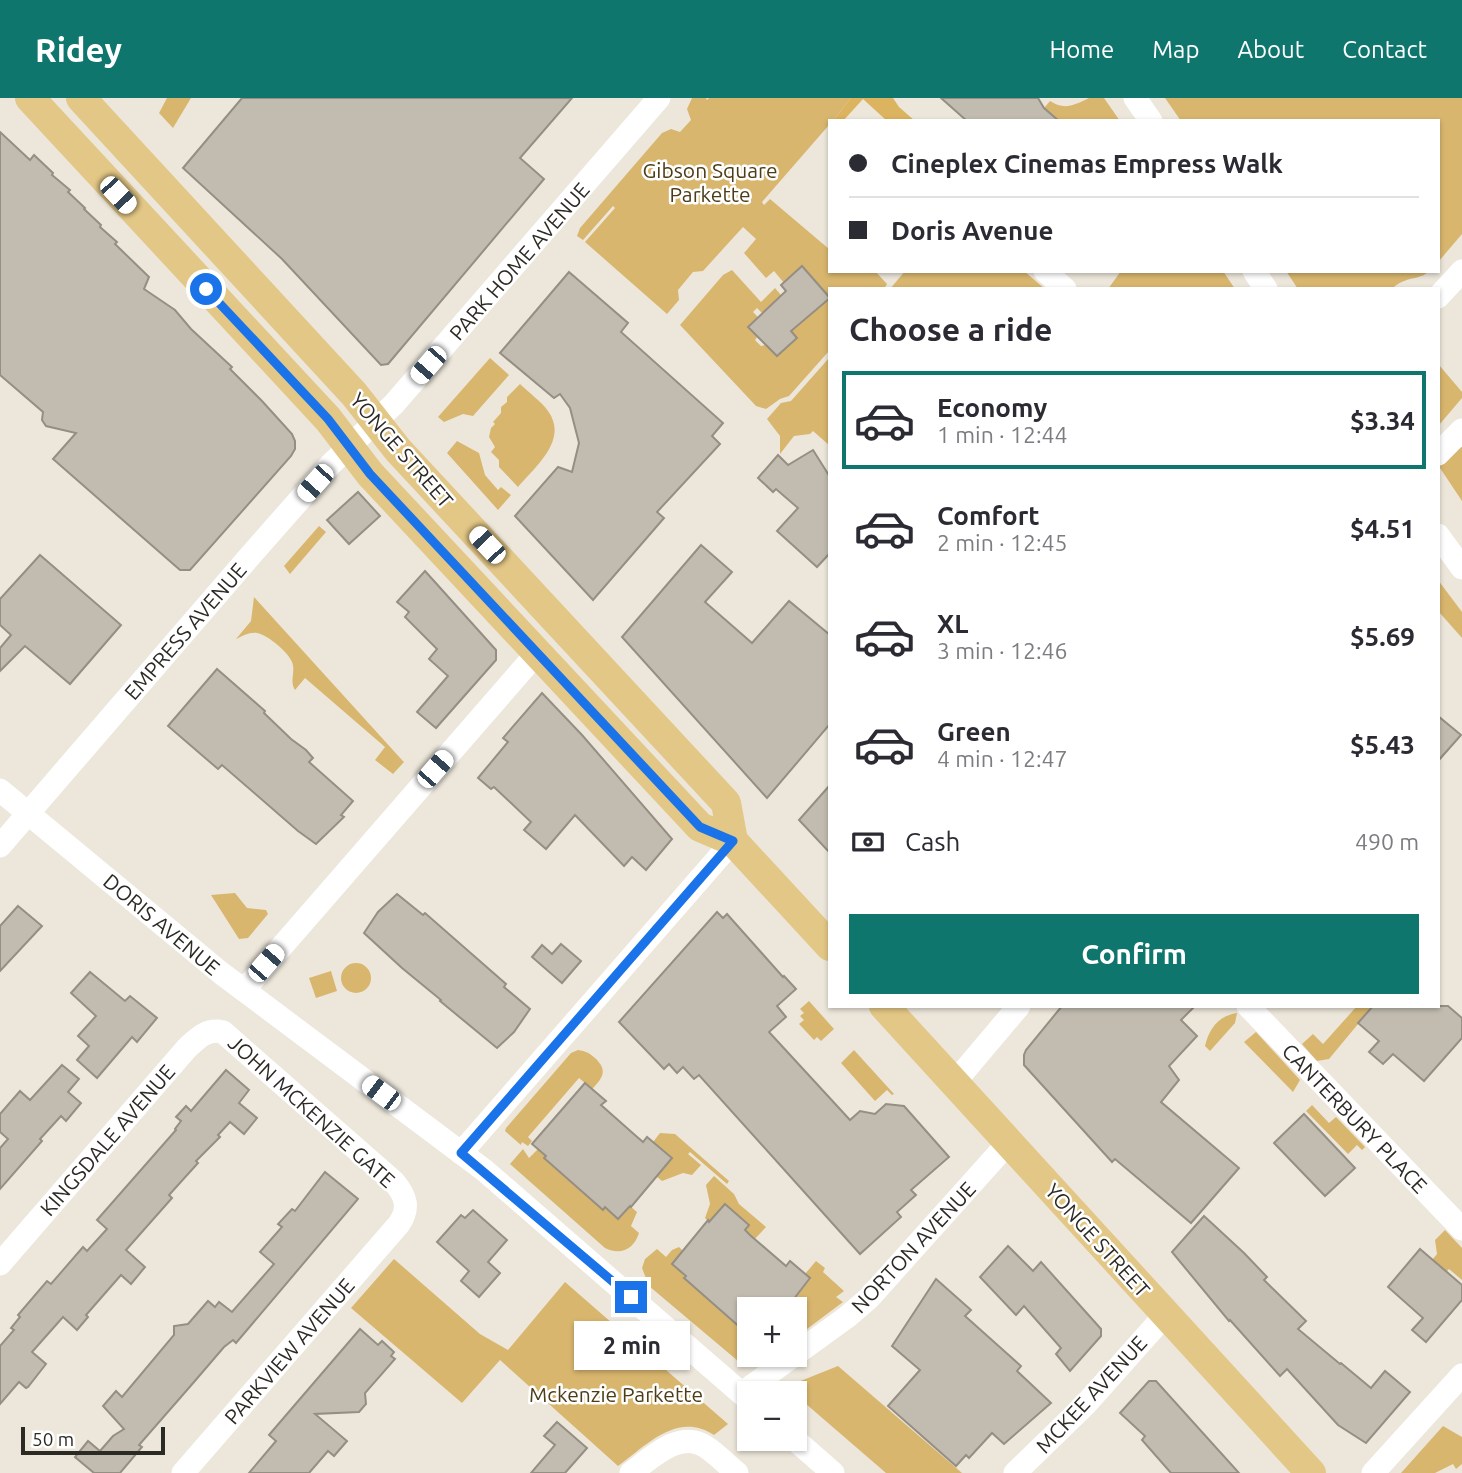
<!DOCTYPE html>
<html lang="en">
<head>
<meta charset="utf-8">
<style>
  :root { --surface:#fff; --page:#f7f7f7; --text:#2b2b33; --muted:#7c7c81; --line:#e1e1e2; --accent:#0f766e }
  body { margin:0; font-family:Ubuntu,sans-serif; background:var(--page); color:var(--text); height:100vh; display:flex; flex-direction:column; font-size:26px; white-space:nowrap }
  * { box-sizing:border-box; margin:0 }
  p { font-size:23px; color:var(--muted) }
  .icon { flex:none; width:38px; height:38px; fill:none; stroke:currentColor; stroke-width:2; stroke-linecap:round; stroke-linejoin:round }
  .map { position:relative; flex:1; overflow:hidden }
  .details { position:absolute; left:828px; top:189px; width:612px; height:721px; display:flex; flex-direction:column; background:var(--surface); border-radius:0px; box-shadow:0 2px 5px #0004 }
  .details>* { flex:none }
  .guide { position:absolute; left:828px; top:21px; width:612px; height:154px; border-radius:0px; box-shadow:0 2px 5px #0004; display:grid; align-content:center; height:154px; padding:0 21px; background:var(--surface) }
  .fabs { position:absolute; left:737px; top:1199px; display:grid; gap:14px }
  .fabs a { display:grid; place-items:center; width:70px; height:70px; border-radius:0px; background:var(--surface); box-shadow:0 2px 5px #0004; font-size:35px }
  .scale { position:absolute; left:21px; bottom:18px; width:144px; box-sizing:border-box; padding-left:7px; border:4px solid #2c2a25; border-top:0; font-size:19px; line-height:24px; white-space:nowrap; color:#2c2a25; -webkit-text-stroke:5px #fff; paint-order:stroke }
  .end { position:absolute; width:32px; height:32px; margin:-16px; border:9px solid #1a73e8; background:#fff; box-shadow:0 0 0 4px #fff }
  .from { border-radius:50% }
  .bubble { position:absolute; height:49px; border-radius:0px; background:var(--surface); box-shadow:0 2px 5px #0004; font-size:23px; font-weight:700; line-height:49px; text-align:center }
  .car { position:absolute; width:21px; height:42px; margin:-21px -10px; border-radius:9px; box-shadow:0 0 5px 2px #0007; background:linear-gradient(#fff 24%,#345 0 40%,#fff 0 76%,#345 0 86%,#fff 0) }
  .guide b { display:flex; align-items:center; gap:24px; height:66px; font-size:26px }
  .guide b+b { border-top:2px solid var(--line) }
  .guide i { width:18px; height:18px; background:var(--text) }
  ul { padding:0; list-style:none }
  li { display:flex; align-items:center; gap:21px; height:98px; margin:0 14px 10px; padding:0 7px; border:4px solid transparent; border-radius:0px }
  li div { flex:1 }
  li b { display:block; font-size:26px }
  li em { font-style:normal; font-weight:700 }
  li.selected { border-color:var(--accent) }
  li>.icon { width:63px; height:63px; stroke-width:1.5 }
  h2 { padding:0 21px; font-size:32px; line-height:84px }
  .pay { display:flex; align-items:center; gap:18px; height:77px; padding:0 21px; font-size:26px }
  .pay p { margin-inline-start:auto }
  .cta { display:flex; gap:14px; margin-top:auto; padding:14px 21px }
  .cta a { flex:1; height:80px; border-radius:0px; background:var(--accent); color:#fff; font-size:28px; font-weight:700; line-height:80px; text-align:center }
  header { display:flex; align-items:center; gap:42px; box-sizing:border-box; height:98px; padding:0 35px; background:var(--accent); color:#fff }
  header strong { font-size:33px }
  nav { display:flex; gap:38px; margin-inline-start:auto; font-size:24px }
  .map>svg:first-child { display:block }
  .green { fill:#d9b66e }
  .forest { fill:#dcb35e }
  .building { fill:#c2bcb0; stroke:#948e83; stroke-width:2 }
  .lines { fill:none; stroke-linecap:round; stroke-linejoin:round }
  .minor { stroke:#fff; stroke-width:23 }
  .major { stroke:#e3c786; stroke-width:30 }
  .route { stroke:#1a73e8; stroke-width:9 }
  .labels { text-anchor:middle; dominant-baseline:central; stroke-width:5; stroke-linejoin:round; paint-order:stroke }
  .park-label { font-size:21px; fill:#4d3c17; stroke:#fff }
  .street-label { font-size:21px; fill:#2c2a25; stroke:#fff }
</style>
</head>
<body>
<header>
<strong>Ridey</strong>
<nav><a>Home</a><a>Map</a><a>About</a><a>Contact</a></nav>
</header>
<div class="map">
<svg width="1462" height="1375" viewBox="0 0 1462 1375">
  <rect width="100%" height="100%" fill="#ede7db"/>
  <g class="green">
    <path d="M 167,0 L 191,0 L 173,30 L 159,15 Z"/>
    <path d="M 692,0 L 706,0 L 707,2 L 709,0 L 851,0 L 833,23 L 830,23 L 829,27 L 762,104 L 764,107 L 770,101 L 829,151 L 830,173 L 875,173 L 887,186 L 884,191 L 830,191 L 829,199 L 802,169 L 784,185 L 774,173 L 766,180 L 744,155 L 756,141 L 743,129 L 703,173 L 693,174 L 678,192 L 679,202 L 667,216 L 585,144 L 615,110 L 613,108 L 583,142 L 577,138 L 580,130 L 662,35 L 671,31 L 680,34 L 691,22 L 687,11 Z"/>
    <path d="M 1089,0 L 1104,0 L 1120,23 L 1059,23 L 1045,13 L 1044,10 L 1050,3 C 1064,12 1073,8 1089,0 Z"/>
    <path d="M 1165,0 L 1462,0 L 1462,136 L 1439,163 L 1438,23 L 1181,23 Z"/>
    <path d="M 732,172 L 761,204 L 775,190 L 786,203 L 763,216 L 757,210 L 753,214 L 758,219 L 758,238 L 755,242 L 761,248 L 797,240 L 790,232 L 799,207 L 809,218 L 829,200 L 829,253 L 789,298 L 780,301 L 766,311 L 756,308 L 680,227 L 723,177 Z"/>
    <path d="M 905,173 L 1024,173 L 1045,191 L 890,191 Z"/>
    <path d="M 1121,173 L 1223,173 L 1235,191 L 1108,191 Z"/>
    <path d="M 1286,173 L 1429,173 C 1420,183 1406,177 1392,191 L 1298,191 Z"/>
    <path d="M 490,260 L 509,277 L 473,318 L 463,316 L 444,324 L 438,319 Z"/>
    <path d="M 829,260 L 829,347 L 813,333 L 810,336 L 794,338 L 780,356 L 780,338 L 767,321 L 781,305 L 791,303 Z"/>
    <path d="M 1439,267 L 1462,294 L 1462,300 L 1439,327 Z"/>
    <path d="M 520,286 C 529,295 541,303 548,313 C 569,342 535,369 518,389 L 499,369 L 499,362 L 491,354 L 495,349 L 489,339 L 491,330 L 495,326 L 493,324 L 501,315 L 501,309 L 507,304 L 507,299 Z"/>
    <path d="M 457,343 L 479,355 L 485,377 L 498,392 L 501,389 L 511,397 L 498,412 L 447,355 Z"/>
    <path d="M 1462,347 L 1462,403 L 1438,367 Z"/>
    <path d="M 319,428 L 326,434 L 290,476 L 284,468 Z"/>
    <path d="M 1438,482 L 1462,514 L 1462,540 L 1439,514 Z"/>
    <path d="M 254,499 L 402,662 L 404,664 L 393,676 L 375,662 L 385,649 L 305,580 L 295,592 C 289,583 296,574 292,564 C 288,554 268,537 257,535 C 249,534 243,538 236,541 L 251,523 Z"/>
    <path d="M 235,795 L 247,810 L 266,812 L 268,816 L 248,840 L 239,841 L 211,797 Z"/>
    <circle cx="356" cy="880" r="15"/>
    <path d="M 331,873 L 337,893 L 316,900 L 309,880 Z"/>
    <path d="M 809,903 L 834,931 L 821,943 L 817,939 L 814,942 L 799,926 L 804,922 L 800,918 L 804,915 L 800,911 Z"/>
    <path d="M 1357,908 L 1373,908 L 1329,961 L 1317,963 L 1302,946 L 1313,936 L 1323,946 Z"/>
    <path d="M 1237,915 L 1235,925 L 1210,953 L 1205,948 C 1209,931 1218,918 1237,915 Z"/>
    <path d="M 1256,934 L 1300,982 L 1293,994 L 1244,944 Z"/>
    <path d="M 578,952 C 586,953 589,955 595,960 C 608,972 603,980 592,991 L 579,980 L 528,1039 L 532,1043 L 528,1048 L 522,1044 L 521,1047 L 505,1033 L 506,1030 L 571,955 Z"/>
    <path d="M 854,952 L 894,996 L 892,997 L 887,992 L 875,1003 L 841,965 Z"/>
    <path d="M 1312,1007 L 1329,1025 L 1336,1019 L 1365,1049 L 1362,1052 L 1357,1047 L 1348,1056 L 1306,1013 Z"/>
    <path d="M 660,1035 L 675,1036 L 729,1083 L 727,1086 L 690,1054 L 688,1056 L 701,1067 L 692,1077 L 683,1075 L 662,1083 L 656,1078 L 653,1044 Z"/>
    <path d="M 523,1051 L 529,1060 L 538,1051 L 546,1058 L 544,1060 L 603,1111 L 605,1109 L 618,1121 L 630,1108 L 637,1114 L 631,1128 L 639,1135 C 634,1151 621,1158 605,1150 L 510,1066 Z"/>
    <path d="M 714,1078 L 734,1096 L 739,1106 L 766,1129 L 753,1143 L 750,1140 L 751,1137 L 745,1132 L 749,1127 L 725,1106 L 709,1124 L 705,1120 L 710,1106 L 706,1087 Z"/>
    <path d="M 1445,1132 L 1462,1150 L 1462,1182 L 1449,1171 L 1446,1174 L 1432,1162 L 1437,1156 L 1435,1142 Z"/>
    <path d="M 679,1149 L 683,1153 L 684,1180 L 742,1231 L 744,1229 L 749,1233 L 749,1250 L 738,1263 L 649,1188 L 642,1170 L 645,1161 L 657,1151 L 666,1159 L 672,1152 Z"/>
    <path d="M 394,1161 L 480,1236 L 508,1252 L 565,1184 L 728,1326 L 714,1337 C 677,1313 647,1347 618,1368 L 500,1262 L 462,1305 L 351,1210 Z"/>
    <path d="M 816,1163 L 825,1170 L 823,1174 L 844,1193 L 836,1199 L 843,1204 L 795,1240 L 794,1211 L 786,1211 L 810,1181 L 805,1176 Z"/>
    <path d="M 838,1268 L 962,1375 L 886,1375 L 791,1293 L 790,1289 L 793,1286 Z"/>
    <path d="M 1443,1328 L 1462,1339 L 1462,1366 L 1456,1371 L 1453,1366 L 1435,1375 L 1401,1375 Z"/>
  </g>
  <path class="forest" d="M 851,0 L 893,0 L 899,9 L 915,23 L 887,23 L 863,1 L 843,23 L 833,23 Z"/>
  <g class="building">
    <path d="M 242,0 L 572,0 L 520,60 L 544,81 L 388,266 L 381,267 L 282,161 L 183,70 Z"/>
    <path d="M 941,0 L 1038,0 L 1044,10 L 1059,23 L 967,23 Z"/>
    <path d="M 0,34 L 30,62 L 34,57 L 53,75 L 52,77 L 70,92 L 68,94 L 85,110 L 84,111 L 101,127 L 100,129 L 117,144 L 115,146 L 149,179 L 144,191 L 175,212 L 191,231 L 232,269 L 230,271 L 262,303 L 292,336 L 295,343 L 295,351 L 291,358 L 190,472 L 180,472 L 53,361 L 76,335 L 46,328 L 42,322 L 43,314 L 0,277 Z"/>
    <path d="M 802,168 L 830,200 L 791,233 L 797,240 L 777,258 L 748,229 L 786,193 L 781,187 Z"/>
    <path d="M 569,174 L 628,225 L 621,234 L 723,325 L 712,338 L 720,346 L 657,414 L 664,420 L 593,502 L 515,418 L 558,369 L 572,374 L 579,345 L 570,310 L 560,296 L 554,300 L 500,255 Z"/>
    <path d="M 813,352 L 830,379 L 830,455 L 817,469 L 777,433 L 798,410 L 776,391 L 773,394 L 758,380 L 778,357 L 788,367 Z"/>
    <path d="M 358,394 L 380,418 L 349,446 L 327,422 Z"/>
    <path d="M 701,447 L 732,474 L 705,504 L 752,545 L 789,503 L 830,537 L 830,626 L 767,700 L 622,539 Z"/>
    <path d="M 40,457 L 121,527 L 70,586 L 25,548 L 0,573 L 0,550 L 11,537 L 0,527 L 0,501 Z"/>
    <path d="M 425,473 L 496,552 L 496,562 L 436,630 L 417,614 L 448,578 L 429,561 L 437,551 L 405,519 L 409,514 L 397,504 Z"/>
    <path d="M 217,571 L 265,613 L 264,615 L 291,641 L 306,652 L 313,660 L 309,664 L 353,703 L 341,717 L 344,719 L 316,746 L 298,733 L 222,667 L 218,671 L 168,628 Z"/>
    <path d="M 542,595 L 582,637 L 672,741 L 646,772 L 632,759 L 624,768 L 575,717 L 546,751 L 524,732 L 531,724 L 494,689 L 491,691 L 478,680 L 508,644 L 503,640 Z"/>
    <path d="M 1438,618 L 1461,637 L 1438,663 Z"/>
    <path d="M 830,687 L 830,755 L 799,722 Z"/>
    <path d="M 397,796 L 423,817 L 425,815 L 506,886 L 504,889 L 530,911 L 514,934 L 497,950 L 440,903 L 441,902 L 402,870 L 364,835 L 378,814 Z"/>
    <path d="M 18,808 L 42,828 L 0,873 L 0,828 Z"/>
    <path d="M 717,814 L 723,820 L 727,816 L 783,879 L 784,878 L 796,891 L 777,908 L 786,919 L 769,934 L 850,1022 L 860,1013 L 875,1016 L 886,1006 L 904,1008 L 949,1059 L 911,1092 L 916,1097 L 897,1114 L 901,1119 L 860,1156 L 699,977 L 694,981 L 683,969 L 677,975 L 669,966 L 664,971 L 619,924 Z"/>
    <path d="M 561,846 L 581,863 L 562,885 L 532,859 L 542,847 L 552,856 Z"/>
    <path d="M 90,874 L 125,903 L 130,898 L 157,920 L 137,944 L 132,939 L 97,980 L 77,962 L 89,948 L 78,938 L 96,918 L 71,895 Z"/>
    <path d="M 1062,908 L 1195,908 L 1181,922 L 1197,938 L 1169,968 L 1179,982 L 1161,1004 L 1239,1070 L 1191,1125 L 1115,1061 L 1112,1064 L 1024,967 L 1024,957 L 1026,952 Z"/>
    <path d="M 1373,908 L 1448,908 L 1462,920 L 1462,940 L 1424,983 L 1393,956 L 1383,966 L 1369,954 L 1379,943 L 1358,925 Z"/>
    <path d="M 62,967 L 79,981 L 68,994 L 81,1005 L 66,1023 L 61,1018 L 40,1041 L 42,1043 L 0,1091 L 0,1050 L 8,1041 L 0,1034 L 0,1016 L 20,993 L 30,1002 Z"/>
    <path d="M 226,972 L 249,992 L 239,1005 L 257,1020 L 244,1036 L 230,1024 L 218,1037 L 220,1039 L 196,1063 L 198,1065 L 169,1097 L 172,1100 L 126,1152 L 145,1169 L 131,1186 L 121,1177 L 86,1217 L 88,1219 L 77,1232 L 63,1219 L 32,1254 L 46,1266 L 28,1289 L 26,1290 L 19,1284 L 0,1306 L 0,1248 L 14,1232 L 11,1230 L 20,1219 L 18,1217 L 47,1183 L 51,1186 L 83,1149 L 87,1153 L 107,1131 L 97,1122 L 176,1032 L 175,1031 L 181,1023 L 176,1019 L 186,1008 L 191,1013 Z"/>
    <path d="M 585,985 L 606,1003 L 601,1007 L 636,1038 L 643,1044 L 647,1039 L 672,1060 L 631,1109 L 630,1108 L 618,1121 L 605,1109 L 603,1112 L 544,1060 L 546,1058 L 532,1046 Z"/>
    <path d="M 1304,1016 L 1355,1070 L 1325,1098 L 1274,1045 Z"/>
    <path d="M 325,1074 L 358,1101 L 236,1245 L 233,1242 L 224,1249 L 194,1284 L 139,1347 L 142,1349 L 120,1375 L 94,1375 L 75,1359 L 88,1343 L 100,1353 L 113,1338 L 124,1331 L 103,1308 L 116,1293 L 122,1299 L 174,1237 L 174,1228 L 188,1226 L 208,1203 L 215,1209 L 219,1204 L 232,1214 L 274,1166 L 260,1154 L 282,1129 L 278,1126 L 292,1111 L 295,1113 Z"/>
    <path d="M 725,1106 L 749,1127 L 745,1132 L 751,1138 L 786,1168 L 790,1163 L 810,1180 L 786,1211 L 749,1211 L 749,1223 L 742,1231 L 684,1180 L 686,1178 L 672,1166 L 708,1122 L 709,1124 Z"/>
    <path d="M 473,1112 L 507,1142 L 488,1164 L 500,1175 L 479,1199 L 461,1183 L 469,1173 L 437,1144 L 461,1117 L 465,1120 Z"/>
    <path d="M 1204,1118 L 1244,1155 L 1267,1179 L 1264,1182 L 1306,1223 L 1298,1231 L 1340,1266 L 1341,1265 L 1371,1290 L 1385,1273 L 1410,1294 L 1366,1345 L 1338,1327 L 1287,1271 L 1280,1278 L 1230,1222 L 1229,1223 L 1172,1154 Z"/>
    <path d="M 1008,1148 L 1033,1173 L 1041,1164 L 1101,1231 L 1101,1238 L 1070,1273 L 1056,1256 L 1061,1250 L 1024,1208 L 1016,1217 L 980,1179 Z"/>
    <path d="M 1420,1151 L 1462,1187 L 1462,1202 L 1426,1244 L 1412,1232 L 1423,1220 L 1388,1189 Z"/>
    <path d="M 936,1181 L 971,1212 L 965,1218 L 1021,1268 L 1017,1273 L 1051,1305 L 1004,1346 L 992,1335 L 969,1360 L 966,1357 L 956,1368 L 888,1308 L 920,1272 L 892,1248 Z"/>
    <path d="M 360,1231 L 378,1247 L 382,1243 L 394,1254 L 391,1258 L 395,1261 L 365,1295 L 366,1306 L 359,1314 L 315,1316 L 347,1343 L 334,1358 L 328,1353 L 309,1375 L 249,1375 L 276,1343 L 269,1337 Z"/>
    <path d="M 1149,1283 L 1156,1283 L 1239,1375 L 1171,1375 L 1142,1342 L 1145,1338 L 1120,1315 Z"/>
    <path d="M 557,1324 L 587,1350 L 565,1375 L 531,1375 L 555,1347 L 544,1338 Z"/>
  </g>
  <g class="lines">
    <g class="minor">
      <path d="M 1135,0 L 1151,23"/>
      <path d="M 1045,173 L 1065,191"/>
      <path d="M 1254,173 L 1266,191"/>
      <path d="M 1438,199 L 1462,173"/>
      <path d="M 1438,356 L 1462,332"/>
      <path d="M 1438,437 L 1462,470"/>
      <path d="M 0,692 L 221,875 L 484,1072 L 749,1302"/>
      <path d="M 0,748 L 250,458 L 331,366 L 394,306 L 659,0"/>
      <path d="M 244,892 L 536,556"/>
      <path d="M 1248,908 L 1462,1131"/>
      <path d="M 954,985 L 1019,908"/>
      <path d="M 461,1055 L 733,743"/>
      <path d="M 0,1166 L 187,950 C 198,940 207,930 223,934 L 394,1084 C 406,1098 410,1110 399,1126 L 183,1375"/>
      <path d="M 742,1295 L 847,1219 L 869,1200 L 1009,1044"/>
      <path d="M 793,1340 L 833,1375"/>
      <path d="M 631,1375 C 651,1360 680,1331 706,1349 C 717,1356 727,1367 737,1375"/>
      <path d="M 1015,1375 L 1085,1307 L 1166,1216"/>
      <path d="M 1373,1375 L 1462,1277"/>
    </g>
    <g class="major">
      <path d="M 30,0 L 328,321 L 370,376 L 700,729 L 733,743 L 830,848"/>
      <path d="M 81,0 L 354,296 L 398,352 L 726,705 L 733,743"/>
      <path d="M 884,908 L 1311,1375"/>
    </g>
  </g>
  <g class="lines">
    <path class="route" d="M 206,191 L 328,321 L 370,376 L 700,729 L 733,743 L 461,1055 L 631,1199"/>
  </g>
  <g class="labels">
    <g class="park-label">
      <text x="710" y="72">Gibson Square<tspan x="710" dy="24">Parkette</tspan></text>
      <text x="616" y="1296">Mckenzie Parkette</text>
    </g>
    <g class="street-label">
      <text transform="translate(519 163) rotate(-49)">PARK HOME AVENUE</text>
      <text transform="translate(402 352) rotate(49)">YONGE STREET</text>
      <text transform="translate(185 533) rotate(-49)">EMPRESS AVENUE</text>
      <text transform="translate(162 826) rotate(40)">DORIS AVENUE</text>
      <text transform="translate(312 1013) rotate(42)">JOHN MCKENZIE GATE</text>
      <text transform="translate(1355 1020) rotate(46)">CANTERBURY PLACE</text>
      <text transform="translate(107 1042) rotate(-49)">KINGSDALE AVENUE</text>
      <text transform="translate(1098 1142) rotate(48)">YONGE STREET</text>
      <text transform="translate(913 1149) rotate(-47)">NORTON AVENUE</text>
      <text transform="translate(289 1253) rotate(-49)">PARKVIEW AVENUE</text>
      <text transform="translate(1091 1296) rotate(-47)">MCKEE AVENUE</text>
    </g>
  </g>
</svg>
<div class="fabs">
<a>+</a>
<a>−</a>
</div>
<div class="scale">50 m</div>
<i class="end from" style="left:206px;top:191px"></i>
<i class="end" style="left:631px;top:1199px"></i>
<div class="bubble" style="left:574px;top:1223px;width:116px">2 min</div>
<i class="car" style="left:118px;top:97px;rotate:137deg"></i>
<i class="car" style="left:428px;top:267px;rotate:221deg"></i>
<i class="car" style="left:315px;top:385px;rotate:222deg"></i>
<i class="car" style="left:487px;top:447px;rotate:317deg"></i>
<i class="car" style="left:435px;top:671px;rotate:41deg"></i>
<i class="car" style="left:266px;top:865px;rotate:41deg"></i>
<i class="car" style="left:381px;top:995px;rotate:307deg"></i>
<div class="guide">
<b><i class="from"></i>Cineplex Cinemas Empress Walk</b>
<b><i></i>Doris Avenue</b>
</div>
<section class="details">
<h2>Choose a ride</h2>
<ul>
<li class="selected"><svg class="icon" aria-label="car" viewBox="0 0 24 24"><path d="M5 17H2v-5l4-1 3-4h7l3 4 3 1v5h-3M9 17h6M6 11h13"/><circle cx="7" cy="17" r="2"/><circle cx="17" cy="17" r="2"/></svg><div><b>Economy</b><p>1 min · 12:44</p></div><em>$3.34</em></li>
<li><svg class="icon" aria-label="car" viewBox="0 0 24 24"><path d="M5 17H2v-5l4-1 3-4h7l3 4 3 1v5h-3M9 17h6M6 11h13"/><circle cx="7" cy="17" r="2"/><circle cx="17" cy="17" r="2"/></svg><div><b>Comfort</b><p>2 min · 12:45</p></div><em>$4.51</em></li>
<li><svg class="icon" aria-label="car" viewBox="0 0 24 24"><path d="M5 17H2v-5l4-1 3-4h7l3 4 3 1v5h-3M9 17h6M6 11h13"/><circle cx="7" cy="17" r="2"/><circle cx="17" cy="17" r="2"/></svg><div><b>XL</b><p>3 min · 12:46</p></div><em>$5.69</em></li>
<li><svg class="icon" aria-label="car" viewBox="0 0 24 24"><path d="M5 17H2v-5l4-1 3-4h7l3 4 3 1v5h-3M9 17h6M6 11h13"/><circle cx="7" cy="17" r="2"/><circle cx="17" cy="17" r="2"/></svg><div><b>Green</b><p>4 min · 12:47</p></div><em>$5.43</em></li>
</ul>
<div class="pay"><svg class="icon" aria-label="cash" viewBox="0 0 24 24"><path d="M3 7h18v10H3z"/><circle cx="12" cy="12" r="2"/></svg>Cash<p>490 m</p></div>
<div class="cta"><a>Confirm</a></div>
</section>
</div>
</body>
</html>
